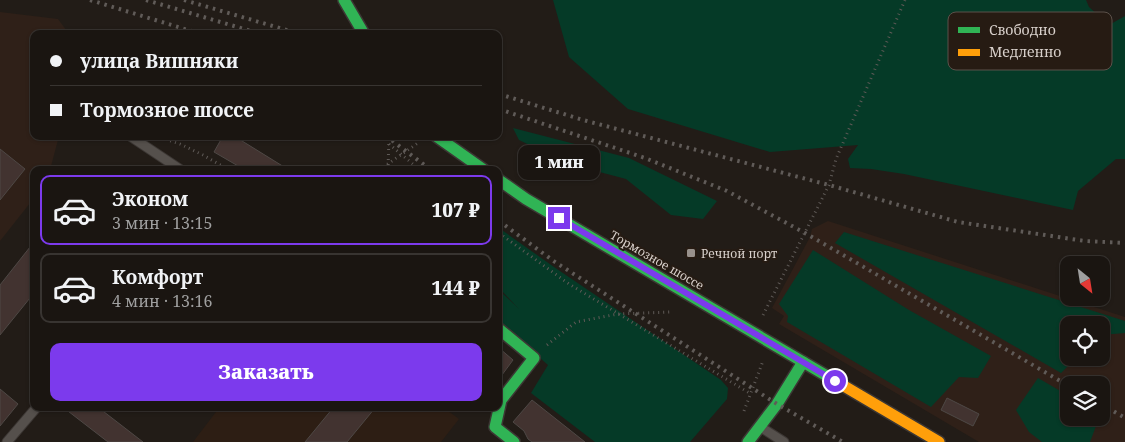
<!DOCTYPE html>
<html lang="ru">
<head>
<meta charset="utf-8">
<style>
  :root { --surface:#1a1511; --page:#27221f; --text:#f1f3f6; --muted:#9f9f9f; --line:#383431; --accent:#7c3aed }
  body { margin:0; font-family:"Noto Serif",serif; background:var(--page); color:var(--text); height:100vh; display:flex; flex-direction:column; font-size:19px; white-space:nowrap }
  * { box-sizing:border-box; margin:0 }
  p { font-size:16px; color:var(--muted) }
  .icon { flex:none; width:28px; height:28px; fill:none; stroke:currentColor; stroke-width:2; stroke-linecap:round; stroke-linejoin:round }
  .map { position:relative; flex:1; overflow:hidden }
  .panel { position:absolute; left:30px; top:166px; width:472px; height:245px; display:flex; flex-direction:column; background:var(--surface); border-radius:10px; box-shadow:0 1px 4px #0004,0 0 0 1px var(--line) }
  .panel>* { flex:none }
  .guide { position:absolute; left:30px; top:30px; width:472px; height:110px; border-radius:10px; box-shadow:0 1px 4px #0004,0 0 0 1px var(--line); display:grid; align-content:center; height:110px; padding:0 20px; background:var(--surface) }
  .needle { width:32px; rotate:150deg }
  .tools { position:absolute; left:1060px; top:256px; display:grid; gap:10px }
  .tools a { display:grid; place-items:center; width:50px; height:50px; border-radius:10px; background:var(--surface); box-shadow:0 1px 4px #0004,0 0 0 1px var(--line); font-size:25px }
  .end { position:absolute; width:22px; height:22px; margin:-11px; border:6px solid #7c3aed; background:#fff; box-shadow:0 0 0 2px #fff }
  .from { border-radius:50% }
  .bubble { position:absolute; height:35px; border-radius:10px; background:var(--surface); box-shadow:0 1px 4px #0004,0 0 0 1px var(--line); font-size:16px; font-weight:800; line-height:35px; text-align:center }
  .guide b { display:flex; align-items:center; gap:18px; height:48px; font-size:19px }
  .guide b+b { border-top:1px solid var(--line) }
  .guide i { width:12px; height:12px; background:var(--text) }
  ul { padding:9px 0 0; list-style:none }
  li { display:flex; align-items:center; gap:15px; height:70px; margin:0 10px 8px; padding:0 10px; border:2px solid var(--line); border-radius:10px }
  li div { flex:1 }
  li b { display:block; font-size:19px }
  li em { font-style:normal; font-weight:800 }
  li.active { border-color:var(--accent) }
  li>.icon { width:45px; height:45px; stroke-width:1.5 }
  .button { display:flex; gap:10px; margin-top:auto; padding:10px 20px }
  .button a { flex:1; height:58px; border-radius:10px; background:var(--accent); color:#fff; font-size:20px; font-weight:800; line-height:58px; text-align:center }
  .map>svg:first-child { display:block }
  .industrial { fill:#2f2018; fill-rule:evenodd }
  .built { fill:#2d1e14 }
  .green { fill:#053a27 }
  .building { fill:#423330; stroke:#4e4845 }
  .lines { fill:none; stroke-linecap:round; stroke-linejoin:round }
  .lane-casing { stroke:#3c3734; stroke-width:11 }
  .fast-casing { stroke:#3c3734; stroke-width:14 }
  .slow-casing { stroke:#3c3734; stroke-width:14 }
  .path { stroke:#5f5a57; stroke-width:3; stroke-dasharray:1 4; stroke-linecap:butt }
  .lane { stroke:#55504c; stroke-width:9 }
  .fast { stroke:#30b455; stroke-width:11 }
  .slow { stroke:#ff9f0a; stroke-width:11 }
  .rail { stroke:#605b58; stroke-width:4; stroke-dasharray:2.5 5; stroke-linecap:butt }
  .route { stroke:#7c3aed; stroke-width:6 }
  .poi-dot { fill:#98918c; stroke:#261b13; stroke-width:2 }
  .labels { text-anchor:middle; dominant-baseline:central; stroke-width:4; stroke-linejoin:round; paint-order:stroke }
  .poi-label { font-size:12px; fill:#d8d0cb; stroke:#261b13; text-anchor:start }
  .street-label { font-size:12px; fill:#d8d0cb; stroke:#261b13 }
  .key { fill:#261b13; stroke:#5b514a; stroke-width:1 }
  .key-label { font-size:14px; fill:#d8d0cb }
</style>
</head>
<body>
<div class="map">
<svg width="1125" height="442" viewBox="0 0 1125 442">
  <rect width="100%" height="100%" fill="#221c17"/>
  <g class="industrial">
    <path d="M 0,12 L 58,19 L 69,34 L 34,34 L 34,136 L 59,136 L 50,170 L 34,170 L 34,198 L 0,241 Z"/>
    <path d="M 828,221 L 1125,317 L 1125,442 L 979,442 L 779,324 L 784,316 L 772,308 L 810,237 L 812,229 ZM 1069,325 L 1101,325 L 1101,358 L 1069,358 ZM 1069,385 L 1101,385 L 1101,418 L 1069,418 Z"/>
  </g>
  <path class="built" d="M 219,408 L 444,408 L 459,419 L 441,442 L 193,442 Z"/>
  <g class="green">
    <path d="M 553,0 L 1086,0 L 1089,7 L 1109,25 L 1125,16 L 1125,159 L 1116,159 L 1078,191 L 1073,210 L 904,174 L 871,169 L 850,168 L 848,159 L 858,145 L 770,152 L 628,109 L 569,57 Z"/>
    <path d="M 513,128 L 629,158 L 717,201 L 703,219 L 671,215 L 626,179 L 592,170 L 546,153 L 519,140 Z"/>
    <path d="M 499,228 L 554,267 L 721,380 L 728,388 L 727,399 L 690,442 L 595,442 L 531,393 L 548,365 L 499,322 L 499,290 L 519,309 L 499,288 Z"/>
    <path d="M 844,232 L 1125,321 L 1125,333 L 1101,335 L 1101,325 L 1069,325 L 1069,358 L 1076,358 L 1061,373 L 835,243 Z"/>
    <path d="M 813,250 L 909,310 L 991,356 L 978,378 L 959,377 L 931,407 L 787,322 L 788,316 L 779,304 Z"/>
    <path d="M 1038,378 L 1069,396 L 1069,418 L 1099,418 L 1090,442 L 1042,442 L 1029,432 L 1016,410 Z"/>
  </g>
  <g class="building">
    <path d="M 223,136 L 234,136 L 289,170 L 245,170 L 214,152 Z"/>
    <path d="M 0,149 L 25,169 L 0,200 Z"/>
    <path d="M 34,242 L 34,293 L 0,335 L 0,285 Z"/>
    <path d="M 499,348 L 513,360 L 499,379 Z"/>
    <path d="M 0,389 L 18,404 L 0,426 Z"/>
    <path d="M 947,398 L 979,414 L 973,426 L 941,410 Z"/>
    <path d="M 532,400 L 585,442 L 532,442 L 528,439 L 524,431 L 513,422 Z"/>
    <path d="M 64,408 L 99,408 L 143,442 L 108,442 Z"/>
    <path d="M 333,408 L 375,408 L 347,442 L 305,442 Z"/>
  </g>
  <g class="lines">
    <defs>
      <g id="lane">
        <path d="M 130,136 L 181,170"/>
        <path d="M 762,428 L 784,442"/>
        <path d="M 7,442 L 36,408"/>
      </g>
      <g id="fast">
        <path d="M 344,0 L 364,34"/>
        <path d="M 436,136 L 484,170"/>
        <path d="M 499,180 L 526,199 L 844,386"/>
        <path d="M 499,329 L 534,358 L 501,400 L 495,427 L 514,442"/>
        <path d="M 748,442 L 777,404 L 803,362"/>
      </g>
      <path id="slow" d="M 844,386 L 939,442"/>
    </defs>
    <use href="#lane" class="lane-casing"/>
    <use href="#fast" class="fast-casing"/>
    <use href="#slow" class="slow-casing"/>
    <g class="path">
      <path d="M 156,136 L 180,144 L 203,155 L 229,170"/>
      <path d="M 389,144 L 420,170"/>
      <path d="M 379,170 L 418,143"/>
      <path d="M 388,170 L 389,136"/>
      <path d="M 499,233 L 569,284 L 751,394"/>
      <path d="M 763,315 L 829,185 L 836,159 L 905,0"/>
      <path d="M 547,345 L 576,322 L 618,314 L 670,312"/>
      <path d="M 744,411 L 763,361"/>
    </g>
    <use href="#lane" class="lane"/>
    <use href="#fast" class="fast"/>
    <use href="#slow" class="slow"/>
    <g class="rail">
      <path d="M 90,0 L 201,34"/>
      <path d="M 146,0 L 261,34"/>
      <path d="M 184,0 L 300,34"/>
      <path d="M 499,94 L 583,120 L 829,185 L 958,222 L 1085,241 L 1125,243"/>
      <path d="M 499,109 L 645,158 L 727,191 L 805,233 L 1069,386"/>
      <path d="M 386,136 L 431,170"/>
      <path d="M 499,221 L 555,262 L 777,404 L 843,442"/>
      <path d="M 1101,404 L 1125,418"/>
    </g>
  </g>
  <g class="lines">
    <path class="route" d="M 559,218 L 835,381"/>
  </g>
  <rect class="poi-dot" x="686" y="248" width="10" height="10" rx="2.5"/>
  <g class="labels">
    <g class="poi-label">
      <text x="701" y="253">Речной порт</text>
    </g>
    <g class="street-label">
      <text transform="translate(657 260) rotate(30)">Тормозное шоссе</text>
    </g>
  </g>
  <rect x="948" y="12" width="164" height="58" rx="8" class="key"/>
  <rect x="958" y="27" width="22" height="6" fill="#30b455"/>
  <rect x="958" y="49" width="22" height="7" fill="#ff9f0a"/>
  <g class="key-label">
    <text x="989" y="35">Свободно</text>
    <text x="989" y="57">Медленно</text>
  </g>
</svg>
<div class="tools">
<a><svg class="needle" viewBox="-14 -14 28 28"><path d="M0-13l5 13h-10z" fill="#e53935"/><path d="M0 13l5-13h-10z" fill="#9f9f9f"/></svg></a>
<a><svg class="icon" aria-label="locate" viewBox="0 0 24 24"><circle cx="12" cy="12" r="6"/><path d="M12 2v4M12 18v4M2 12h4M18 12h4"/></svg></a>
<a><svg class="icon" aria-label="layers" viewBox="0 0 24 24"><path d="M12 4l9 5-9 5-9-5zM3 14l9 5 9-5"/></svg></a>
</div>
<i class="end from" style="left:835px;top:381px"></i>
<i class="end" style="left:559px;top:218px"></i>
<div class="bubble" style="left:518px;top:145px;width:82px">1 мин</div>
<div class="guide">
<b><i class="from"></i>улица Вишняки</b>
<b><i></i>Тормозное шоссе</b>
</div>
<section class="panel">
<ul>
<li class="active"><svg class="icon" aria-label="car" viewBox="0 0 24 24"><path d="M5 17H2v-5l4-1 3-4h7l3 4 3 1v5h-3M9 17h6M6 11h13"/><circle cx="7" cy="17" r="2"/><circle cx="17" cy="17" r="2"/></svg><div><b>Эконом</b><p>3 мин · 13:15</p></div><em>107 ₽</em></li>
<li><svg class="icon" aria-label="car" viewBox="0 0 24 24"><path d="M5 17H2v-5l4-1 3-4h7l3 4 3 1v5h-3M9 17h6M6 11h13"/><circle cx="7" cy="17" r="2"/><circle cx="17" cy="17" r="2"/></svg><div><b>Комфорт</b><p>4 мин · 13:16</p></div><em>144 ₽</em></li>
</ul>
<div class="button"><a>Заказать</a></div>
</section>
</div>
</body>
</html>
